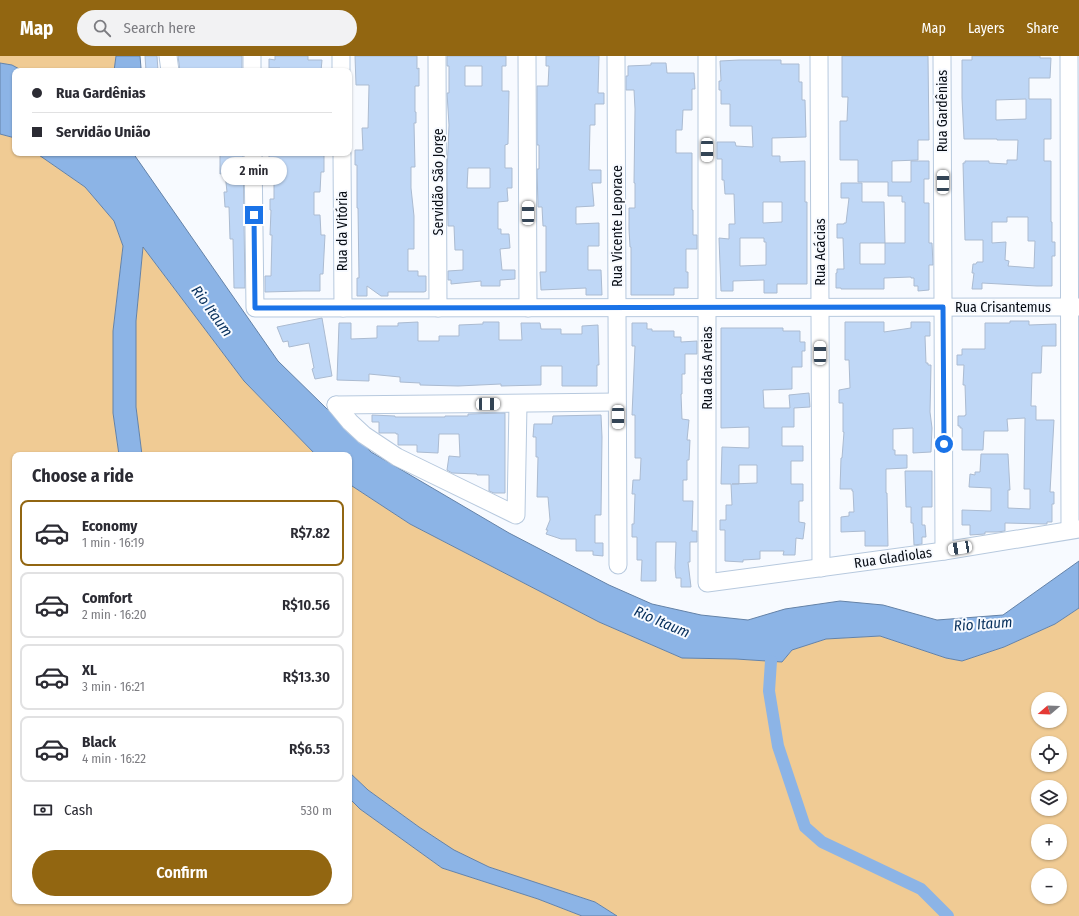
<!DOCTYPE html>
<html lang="en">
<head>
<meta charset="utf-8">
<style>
  :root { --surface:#fff; --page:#f2f2f3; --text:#2b2b33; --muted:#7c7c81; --line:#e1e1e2; --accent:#926611 }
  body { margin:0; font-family:"Fira Sans Condensed",sans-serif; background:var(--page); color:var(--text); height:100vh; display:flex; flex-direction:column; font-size:15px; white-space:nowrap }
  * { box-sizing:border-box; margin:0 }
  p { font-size:13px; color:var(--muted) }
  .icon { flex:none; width:22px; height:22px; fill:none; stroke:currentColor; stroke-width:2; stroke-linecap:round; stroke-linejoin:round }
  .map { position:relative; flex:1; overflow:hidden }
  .side { position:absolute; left:12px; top:396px; width:340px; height:452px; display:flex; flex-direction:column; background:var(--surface); border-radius:8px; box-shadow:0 1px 3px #0004 }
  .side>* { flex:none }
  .hud { position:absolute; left:12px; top:12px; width:340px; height:88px; border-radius:8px; box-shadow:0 1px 3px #0004; display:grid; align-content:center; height:88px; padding:0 20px; background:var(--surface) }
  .needle { width:26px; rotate:251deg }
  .fabs { position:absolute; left:1031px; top:636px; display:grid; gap:8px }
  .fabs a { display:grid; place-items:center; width:36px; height:36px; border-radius:50%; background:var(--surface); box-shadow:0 1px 3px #0004; font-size:20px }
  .end { position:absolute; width:18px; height:18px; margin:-9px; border:5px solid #1a73e8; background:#fff; box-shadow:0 0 0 2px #fff }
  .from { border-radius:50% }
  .bubble { position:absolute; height:28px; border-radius:14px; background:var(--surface); box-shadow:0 1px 3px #0004; font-size:13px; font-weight:600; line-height:28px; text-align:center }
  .car { position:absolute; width:12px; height:24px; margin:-12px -6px; border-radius:5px; box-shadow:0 0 3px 1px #0007; background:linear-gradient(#fff 24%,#345 0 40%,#fff 0 76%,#345 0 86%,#fff 0) }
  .hud b { display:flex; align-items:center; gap:14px; height:38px; font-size:15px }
  .hud b+b { border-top:1px solid var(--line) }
  .hud i { width:10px; height:10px; background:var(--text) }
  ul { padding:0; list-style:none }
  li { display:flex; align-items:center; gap:12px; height:66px; margin:0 8px 6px; padding:0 12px; border:2px solid var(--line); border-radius:8px }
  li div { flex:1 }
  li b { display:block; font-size:15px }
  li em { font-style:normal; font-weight:600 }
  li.on { border-color:var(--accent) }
  li>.icon { width:36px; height:36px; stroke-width:1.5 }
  h2 { padding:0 20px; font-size:18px; line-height:48px }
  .pay { display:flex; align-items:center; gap:10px; height:44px; padding:0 20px; font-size:15px }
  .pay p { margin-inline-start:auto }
  .cta { display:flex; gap:8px; margin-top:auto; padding:8px 20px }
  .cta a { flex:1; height:46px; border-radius:24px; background:var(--accent); color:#fff; font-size:16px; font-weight:600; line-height:46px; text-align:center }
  header { display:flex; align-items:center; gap:24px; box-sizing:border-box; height:56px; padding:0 20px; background:var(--accent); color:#fff }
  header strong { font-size:19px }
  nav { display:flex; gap:22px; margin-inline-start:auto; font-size:14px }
  .search { width:280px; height:36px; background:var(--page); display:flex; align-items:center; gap:10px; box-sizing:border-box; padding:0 14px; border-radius:22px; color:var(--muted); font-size:15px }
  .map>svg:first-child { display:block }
  .green { fill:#f0cb94; fill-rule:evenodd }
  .water { fill:#8cb4e6; stroke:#6482a7 }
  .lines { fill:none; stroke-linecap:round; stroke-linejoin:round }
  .canal { stroke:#8cb4e6; stroke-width:12 }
  .building { fill:#bfd7f6; stroke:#abbbd1; fill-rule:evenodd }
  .minor-casing { stroke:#b7c9de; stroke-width:19 }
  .minor { stroke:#fff; stroke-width:17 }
  .route { stroke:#1a73e8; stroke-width:5 }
  .labels { text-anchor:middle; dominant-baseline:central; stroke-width:4; stroke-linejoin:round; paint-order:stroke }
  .street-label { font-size:14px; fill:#080d15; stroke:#f7faff }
  .water-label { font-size:15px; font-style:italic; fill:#062f5c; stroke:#f7faff }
</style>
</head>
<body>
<header>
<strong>Map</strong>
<div class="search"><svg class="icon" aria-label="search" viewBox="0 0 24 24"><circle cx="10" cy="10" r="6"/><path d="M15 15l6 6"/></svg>Search here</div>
<nav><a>Map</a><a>Layers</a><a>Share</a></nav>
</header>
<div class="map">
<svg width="1079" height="860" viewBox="0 0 1079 860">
  <rect width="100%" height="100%" fill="#f7faff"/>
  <g class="green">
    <path d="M 0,0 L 116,0 L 114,15 L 23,15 L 12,9 L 0,7 Z"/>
    <path d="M 0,78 L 15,82 L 15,97 L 36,97 L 85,131 L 114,165 L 123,190 L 113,275 L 113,357 L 119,399 L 15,399 L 15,845 L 349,845 L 349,742 L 360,753 L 442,812 L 538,843 L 582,860 L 0,860 Z"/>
    <path d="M 143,191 L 244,325 L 316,399 L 142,399 L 136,351 L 136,265 Z"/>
    <path d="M 349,428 L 410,468 L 599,566 L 682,602 L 736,603 L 782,606 L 792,594 L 826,583 L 880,580 L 946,602 L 962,605 L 1004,591 L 1055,568 L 1079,552 L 1079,860 L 617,860 L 595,846 L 489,811 L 453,794 L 419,771 L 368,734 L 349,716 ZM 1038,643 L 1060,643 L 1060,665 L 1038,665 ZM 1038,687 L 1060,687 L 1060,709 L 1038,709 ZM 1038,731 L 1060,731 L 1060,753 L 1038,753 ZM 1038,775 L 1060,775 L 1060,797 L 1038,797 ZM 1038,819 L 1060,819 L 1060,841 L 1038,841 Z"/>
  </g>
  <g class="water">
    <path d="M 116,0 L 140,0 L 141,12 L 140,15 L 114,15 Z"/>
    <path d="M 0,7 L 12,9 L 23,15 L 15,15 L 15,82 L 0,78 Z"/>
    <path d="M 36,97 L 133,97 L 278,305 L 371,396 L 509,477 L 609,529 L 652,548 L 701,559 L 748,564 L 785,553 L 840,545 L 883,549 L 937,564 L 1003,559 L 1079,505 L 1079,552 L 1055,568 L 1004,591 L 962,605 L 946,602 L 880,580 L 826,583 L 792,594 L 782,606 L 736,603 L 682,602 L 599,566 L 410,468 L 349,428 L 349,399 L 316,399 L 244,325 L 143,191 L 136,265 L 136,351 L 142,399 L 119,399 L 113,357 L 113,275 L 123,190 L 114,165 L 85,131 Z"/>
    <path d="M 349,716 L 368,734 L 419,771 L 454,794 L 489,811 L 595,846 L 617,860 L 582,860 L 538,843 L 442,812 L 360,753 L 349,742 Z"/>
  </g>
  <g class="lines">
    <path class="canal" d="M 771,605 L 769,635 L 778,690 L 805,771 L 822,786 L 921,833 L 948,860"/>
  </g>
  <g class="building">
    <path d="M 145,0 L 157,0 L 158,15 L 146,15 Z"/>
    <path d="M 178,0 L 242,0 L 242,15 L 228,15 L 228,14 L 180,15 Z"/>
    <path d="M 275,0 L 308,0 L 308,4 L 322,4 L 321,15 L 279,15 L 280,12 L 269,12 L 269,3 L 275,4 Z"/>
    <path d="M 355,0 L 417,0 L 417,13 L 419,12 L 419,30 L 415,30 L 415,56 L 416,56 L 416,67 L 414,67 L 415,111 L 411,111 L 411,132 L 414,160 L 414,193 L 408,193 L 408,215 L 418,215 L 418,220 L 426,220 L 426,235 L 424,236 L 388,236 L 388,240 L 381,240 L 367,230 L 367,240 L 357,240 L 357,222 L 359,222 L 358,152 L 357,152 L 357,109 L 355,109 L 355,94 L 363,94 L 362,72 L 368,72 L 369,29 L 356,29 Z"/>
    <path d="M 447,0 L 506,0 L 506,10 L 502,10 L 502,35 L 509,35 L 508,88 L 505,89 L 505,112 L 512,112 L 512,132 L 507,132 L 508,145 L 498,146 L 498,173 L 501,173 L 501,178 L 509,178 L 510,192 L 500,193 L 502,214 L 515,214 L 515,223 L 500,224 L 500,230 L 481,230 L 481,225 L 451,228 L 451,224 L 448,224 L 448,215 L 463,214 L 463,194 L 455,194 L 454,170 L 448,170 L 447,116 L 449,69 L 447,37 L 449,37 L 449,10 L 447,10 ZM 465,10 L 482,10 L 482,30 L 465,30 ZM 468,112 L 490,112 L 490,132 L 467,132 Z"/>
    <path d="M 546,0 L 599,0 L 598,37 L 604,37 L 604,48 L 595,48 L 595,69 L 590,69 L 589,114 L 601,114 L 601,127 L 592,127 L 594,150 L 576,151 L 576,168 L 599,167 L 599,190 L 588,190 L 588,214 L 601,214 L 602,239 L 586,239 L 586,232 L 541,234 L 540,216 L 546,216 L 546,170 L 543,170 L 542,151 L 538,151 L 537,113 L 539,113 L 539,89 L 537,89 L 537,30 L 548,30 L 549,10 L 546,10 Z"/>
    <path d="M 842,0 L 928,0 L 929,84 L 918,84 L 918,104 L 892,105 L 892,126 L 911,126 L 911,105 L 929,105 L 929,123 L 924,123 L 924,147 L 929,147 L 929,187 L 932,187 L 933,209 L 929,209 L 929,234 L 918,235 L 918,230 L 914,230 L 914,222 L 911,222 L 911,221 L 884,222 L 884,233 L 841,233 L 841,232 L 836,232 L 836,217 L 837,217 L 837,213 L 844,213 L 843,182 L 837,182 L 837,168 L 844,168 L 844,167 L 846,167 L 849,142 L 841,142 L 841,127 L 862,127 L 862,146 L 884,146 L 885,187 L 860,187 L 860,208 L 885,208 L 885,187 L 905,187 L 905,146 L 902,146 L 902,140 L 888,140 L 888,126 L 858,126 L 858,104 L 840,104 L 840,65 L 847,65 L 848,41 L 842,41 Z"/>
    <path d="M 972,0 L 1040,0 L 1040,2 L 1051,2 L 1050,22 L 1029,22 L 1029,43 L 1051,43 L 1051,83 L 1044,83 L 1044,105 L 1051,105 L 1051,166 L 1052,166 L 1052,186 L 1055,186 L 1055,200 L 1052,200 L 1052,230 L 1037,230 L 982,227 L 982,233 L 972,233 L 974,217 L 972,217 L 973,208 L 976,208 L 977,206 L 983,206 L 983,184 L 965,184 L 963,107 L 965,107 L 965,105 L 989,105 L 989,107 L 1007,108 L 1007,104 L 1017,104 L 1018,84 L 997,84 L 997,83 L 964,83 L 962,42 L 962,4 L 972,4 ZM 1026,43 L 1026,63 L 996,64 L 996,44 ZM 1007,161 L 1028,161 L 1028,185 L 1035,185 L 1034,212 L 1008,210 L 1009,205 L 1005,204 L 1006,186 L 992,187 L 992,166 L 1007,166 Z"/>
    <path d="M 739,4 L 781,4 L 781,8 L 799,8 L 799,26 L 802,26 L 802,44 L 805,44 L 806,81 L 772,82 L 772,100 L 780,100 L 780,106 L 805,105 L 805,146 L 807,146 L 807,228 L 777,228 L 777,237 L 764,237 L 764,224 L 733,225 L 733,235 L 721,235 L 719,182 L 729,183 L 729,168 L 735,168 L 734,138 L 725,138 L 724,124 L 722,124 L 722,103 L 717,103 L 717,86 L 735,86 L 736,90 L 753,91 L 752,70 L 730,70 L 730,48 L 721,48 L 721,34 L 719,34 L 719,25 L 721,25 L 720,5 ZM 763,146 L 782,146 L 782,166 L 763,167 ZM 740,182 L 764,182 L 764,186 L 766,186 L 766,209 L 740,210 Z"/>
    <path d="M 651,7 L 666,7 L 667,17 L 694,17 L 695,33 L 692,33 L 692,54 L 683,54 L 682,74 L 676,74 L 676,97 L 692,97 L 692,154 L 693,154 L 693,179 L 697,179 L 697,193 L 686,193 L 686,216 L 688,216 L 688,232 L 674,232 L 674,239 L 631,239 L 631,191 L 630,191 L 629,173 L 629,152 L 635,152 L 635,127 L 634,127 L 635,53 L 634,34 L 626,34 L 626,20 L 628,20 L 628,10 L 651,9 Z"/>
    <path d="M 220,97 L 243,97 L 245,232 L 234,232 L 233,183 L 230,183 L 229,151 L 225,151 L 224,136 L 227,136 L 225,117 L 220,118 Z"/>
    <path d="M 269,97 L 324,97 L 324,116 L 321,116 L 320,136 L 314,136 L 314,159 L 320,159 L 321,179 L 325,179 L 323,218 L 320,218 L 320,235 L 303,235 L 265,236 L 265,220 L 271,220 L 272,179 L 270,179 L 271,154 L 270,154 L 270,143 L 274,143 L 274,114 L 269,114 Z"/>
    <path d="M 322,262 L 332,320 L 315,323 L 312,313 L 314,312 L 309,287 L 289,291 L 288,285 L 283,286 L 277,271 Z"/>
    <path d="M 1010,265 L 1029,265 L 1029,269 L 1056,268 L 1056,290 L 1042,290 L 1041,317 L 1032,317 L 1031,350 L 1036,350 L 1036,364 L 1054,364 L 1050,436 L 1054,436 L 1054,448 L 1052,448 L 1052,466 L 1047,466 L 1047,468 L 1046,468 L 1005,467 L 1005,475 L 997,476 L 985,476 L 985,478 L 970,479 L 970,469 L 962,469 L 962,454 L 991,455 L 991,432 L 969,431 L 970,418 L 975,419 L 975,416 L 980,416 L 981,398 L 1008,398 L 1010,434 L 1008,434 L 1008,452 L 1030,453 L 1030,433 L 1024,433 L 1025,362 L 1007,363 L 1008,375 L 984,375 L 983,394 L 962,394 L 962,372 L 960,372 L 960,370 L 958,370 L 958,360 L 965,360 L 965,359 L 966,359 L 965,329 L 963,329 L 964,309 L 957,309 L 957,299 L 962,299 L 962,293 L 985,293 L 985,267 L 1010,267 Z"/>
    <path d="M 418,266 L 418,285 L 439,285 L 439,280 L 459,280 L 459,269 L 483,268 L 483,266 L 499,266 L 499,284 L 522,284 L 521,267 L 540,267 L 541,273 L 561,273 L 561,278 L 582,278 L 582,270 L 598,269 L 599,309 L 597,309 L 597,330 L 562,330 L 562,310 L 541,310 L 541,329 L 501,330 L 501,328 L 458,330 L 420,329 L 420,327 L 400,326 L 400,321 L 369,318 L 369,325 L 337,324 L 339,267 L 351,267 L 351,283 L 377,282 L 377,270 L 398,270 L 398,267 Z"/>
    <path d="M 845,266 L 884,266 L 884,276 L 911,272 L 911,266 L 930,266 L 930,280 L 925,280 L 926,307 L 928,307 L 928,309 L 931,309 L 930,356 L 932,372 L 931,396 L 913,397 L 913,372 L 893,373 L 893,394 L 895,394 L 895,399 L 907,399 L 907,412 L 886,413 L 886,437 L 887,437 L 888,490 L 865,490 L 865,475 L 841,476 L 841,461 L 849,460 L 849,456 L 854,456 L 853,435 L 852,435 L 852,433 L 840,433 L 841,402 L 842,402 L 844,376 L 843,376 L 843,347 L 839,347 L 839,334 L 850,332 L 849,304 L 845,304 Z"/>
    <path d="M 632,267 L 647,267 L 647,273 L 652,273 L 652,275 L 674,275 L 674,281 L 681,281 L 681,286 L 697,285 L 697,298 L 685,298 L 685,318 L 682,318 L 682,338 L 681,338 L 682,363 L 689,364 L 687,384 L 690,384 L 689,404 L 687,404 L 687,424 L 683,424 L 683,445 L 693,445 L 692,475 L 697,475 L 697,486 L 690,486 L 690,506 L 688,506 L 691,531 L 681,531 L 681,522 L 676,522 L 675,512 L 676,486 L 656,486 L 656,525 L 641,525 L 642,504 L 637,504 L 637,481 L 632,481 L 632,468 L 634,468 L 635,438 L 632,438 L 633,424 L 640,424 L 641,402 L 635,402 L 635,359 L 632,359 L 635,290 L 632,290 Z"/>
    <path d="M 721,272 L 783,272 L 783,275 L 800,275 L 800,286 L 805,286 L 805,295 L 802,295 L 802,311 L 792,311 L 792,333 L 763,334 L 764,352 L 790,352 L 789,339 L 809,337 L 810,351 L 794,352 L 794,371 L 782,371 L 782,390 L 803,390 L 803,405 L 791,405 L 791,428 L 803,428 L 803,445 L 799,445 L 799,466 L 805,467 L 803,483 L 796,482 L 795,499 L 783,499 L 784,495 L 760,495 L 760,503 L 743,504 L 743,506 L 725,505 L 725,474 L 720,474 L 720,464 L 726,464 L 726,449 L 732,449 L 731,428 L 721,428 L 722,391 L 749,392 L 749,371 L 721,372 ZM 739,409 L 757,409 L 757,427 L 732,428 L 739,428 Z"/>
    <path d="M 505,357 L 505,437 L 494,437 L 489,435 L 489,419 L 477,419 L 477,418 L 452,417 L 447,414 L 449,400 L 460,401 L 459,378 L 439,378 L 438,397 L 417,396 L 417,389 L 398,389 L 398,378 L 396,378 L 396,377 L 379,377 L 379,366 L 372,366 L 372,359 L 395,360 L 395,361 L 445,361 L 445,360 L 468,360 L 468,358 Z"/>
    <path d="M 601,359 L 602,381 L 601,459 L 595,459 L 595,487 L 603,487 L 603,500 L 593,499 L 593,495 L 576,495 L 576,483 L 561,483 L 546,478 L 548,474 L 546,474 L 550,464 L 548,441 L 537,441 L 538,401 L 536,401 L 536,381 L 533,381 L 534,368 L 552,368 L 553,360 Z"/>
    <path d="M 905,415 L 932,415 L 932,451 L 922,451 L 922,469 L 925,469 L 926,481 L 922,481 L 922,488 L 914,489 L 913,467 L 911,467 L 911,451 L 906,451 Z"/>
  </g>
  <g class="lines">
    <defs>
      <g id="minor">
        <path d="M 168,0 L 170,15"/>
        <path d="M 252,0 L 252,15"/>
        <path d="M 341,0 L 341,15"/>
        <path d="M 437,0 L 438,252"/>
        <path d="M 527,0 L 528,252"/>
        <path d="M 616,0 L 618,509"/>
        <path d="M 707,0 L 707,527 L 944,495 L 1079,473"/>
        <path d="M 819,0 L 821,512"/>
        <path d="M 942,0 L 944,495"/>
        <path d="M 1069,0 L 1070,474"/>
        <path d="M 253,97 L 255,252 L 1079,251"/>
        <path d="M 342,97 L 343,252"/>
        <path d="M 336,349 L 350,366 L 364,379 L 397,401 L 516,459 L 518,348"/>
        <path d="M 336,349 L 617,346"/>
      </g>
    </defs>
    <use href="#minor" class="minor-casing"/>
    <use href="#minor" class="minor"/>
  </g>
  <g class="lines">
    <path class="route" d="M 254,159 L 255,252 L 943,251 L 944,388"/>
  </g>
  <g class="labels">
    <g class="street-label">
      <text transform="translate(942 55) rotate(-90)">Rua Gardênias</text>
      <text transform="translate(438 126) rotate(-90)">Servidão São Jorge</text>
      <text transform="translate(617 170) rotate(-90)">Rua Vicente Leporace</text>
      <text transform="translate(342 175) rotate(-90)">Rua da Vitória</text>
      <text transform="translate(820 196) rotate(-90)">Rua Acácias</text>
      <text x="1003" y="251">Rua Crisantemus</text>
      <text transform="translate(707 312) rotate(-90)">Rua das Areias</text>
      <text transform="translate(893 502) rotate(-8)">Rua Gladiolas</text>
    </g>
    <g class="water-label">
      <text transform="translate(212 255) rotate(54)">Rio Itaum</text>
      <text transform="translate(662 566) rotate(23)">Rio Itaum</text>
      <text transform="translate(983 568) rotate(-4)">Rio Itaum</text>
    </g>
  </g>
</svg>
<div class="fabs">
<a><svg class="needle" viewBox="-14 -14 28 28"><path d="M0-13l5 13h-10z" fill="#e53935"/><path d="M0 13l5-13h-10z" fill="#7c7c81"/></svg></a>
<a><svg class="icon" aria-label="locate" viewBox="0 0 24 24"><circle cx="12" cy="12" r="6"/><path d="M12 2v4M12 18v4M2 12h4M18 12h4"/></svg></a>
<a><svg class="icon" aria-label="layers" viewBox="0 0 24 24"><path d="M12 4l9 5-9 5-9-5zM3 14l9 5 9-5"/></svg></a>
<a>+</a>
<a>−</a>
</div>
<i class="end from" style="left:944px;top:388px"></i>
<i class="end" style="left:254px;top:159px"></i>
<div class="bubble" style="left:221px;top:101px;width:66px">2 min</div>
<i class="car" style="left:707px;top:94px;rotate:180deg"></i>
<i class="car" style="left:943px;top:126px;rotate:0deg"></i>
<i class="car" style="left:528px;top:157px;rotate:0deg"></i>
<i class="car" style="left:820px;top:297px;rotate:0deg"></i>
<i class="car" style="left:488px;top:348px;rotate:89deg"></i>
<i class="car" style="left:618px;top:361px;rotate:180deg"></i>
<i class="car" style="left:960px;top:492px;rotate:261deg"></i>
<div class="hud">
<b><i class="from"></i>Rua Gardênias</b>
<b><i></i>Servidão União</b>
</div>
<section class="side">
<h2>Choose a ride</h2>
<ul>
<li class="on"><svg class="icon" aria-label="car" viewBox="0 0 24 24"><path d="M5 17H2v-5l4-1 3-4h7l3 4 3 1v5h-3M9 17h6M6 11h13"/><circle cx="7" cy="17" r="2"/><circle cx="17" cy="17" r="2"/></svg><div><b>Economy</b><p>1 min · 16:19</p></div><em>R$7.82</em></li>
<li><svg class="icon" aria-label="car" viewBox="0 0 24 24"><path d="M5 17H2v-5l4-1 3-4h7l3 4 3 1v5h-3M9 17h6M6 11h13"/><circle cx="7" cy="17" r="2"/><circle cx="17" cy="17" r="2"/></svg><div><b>Comfort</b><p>2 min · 16:20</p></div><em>R$10.56</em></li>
<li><svg class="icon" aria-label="car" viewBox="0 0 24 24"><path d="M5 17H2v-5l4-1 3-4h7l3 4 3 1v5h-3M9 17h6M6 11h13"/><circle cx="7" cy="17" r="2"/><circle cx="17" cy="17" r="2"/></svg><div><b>XL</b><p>3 min · 16:21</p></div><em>R$13.30</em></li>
<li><svg class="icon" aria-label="car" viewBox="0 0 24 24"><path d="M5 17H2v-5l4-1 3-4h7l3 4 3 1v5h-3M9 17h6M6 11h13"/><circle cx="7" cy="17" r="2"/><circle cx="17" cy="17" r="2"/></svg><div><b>Black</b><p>4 min · 16:22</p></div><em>R$6.53</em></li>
</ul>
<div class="pay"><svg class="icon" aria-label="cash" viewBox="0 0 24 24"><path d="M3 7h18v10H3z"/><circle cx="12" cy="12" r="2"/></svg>Cash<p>530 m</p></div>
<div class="cta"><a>Confirm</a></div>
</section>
</div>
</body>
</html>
